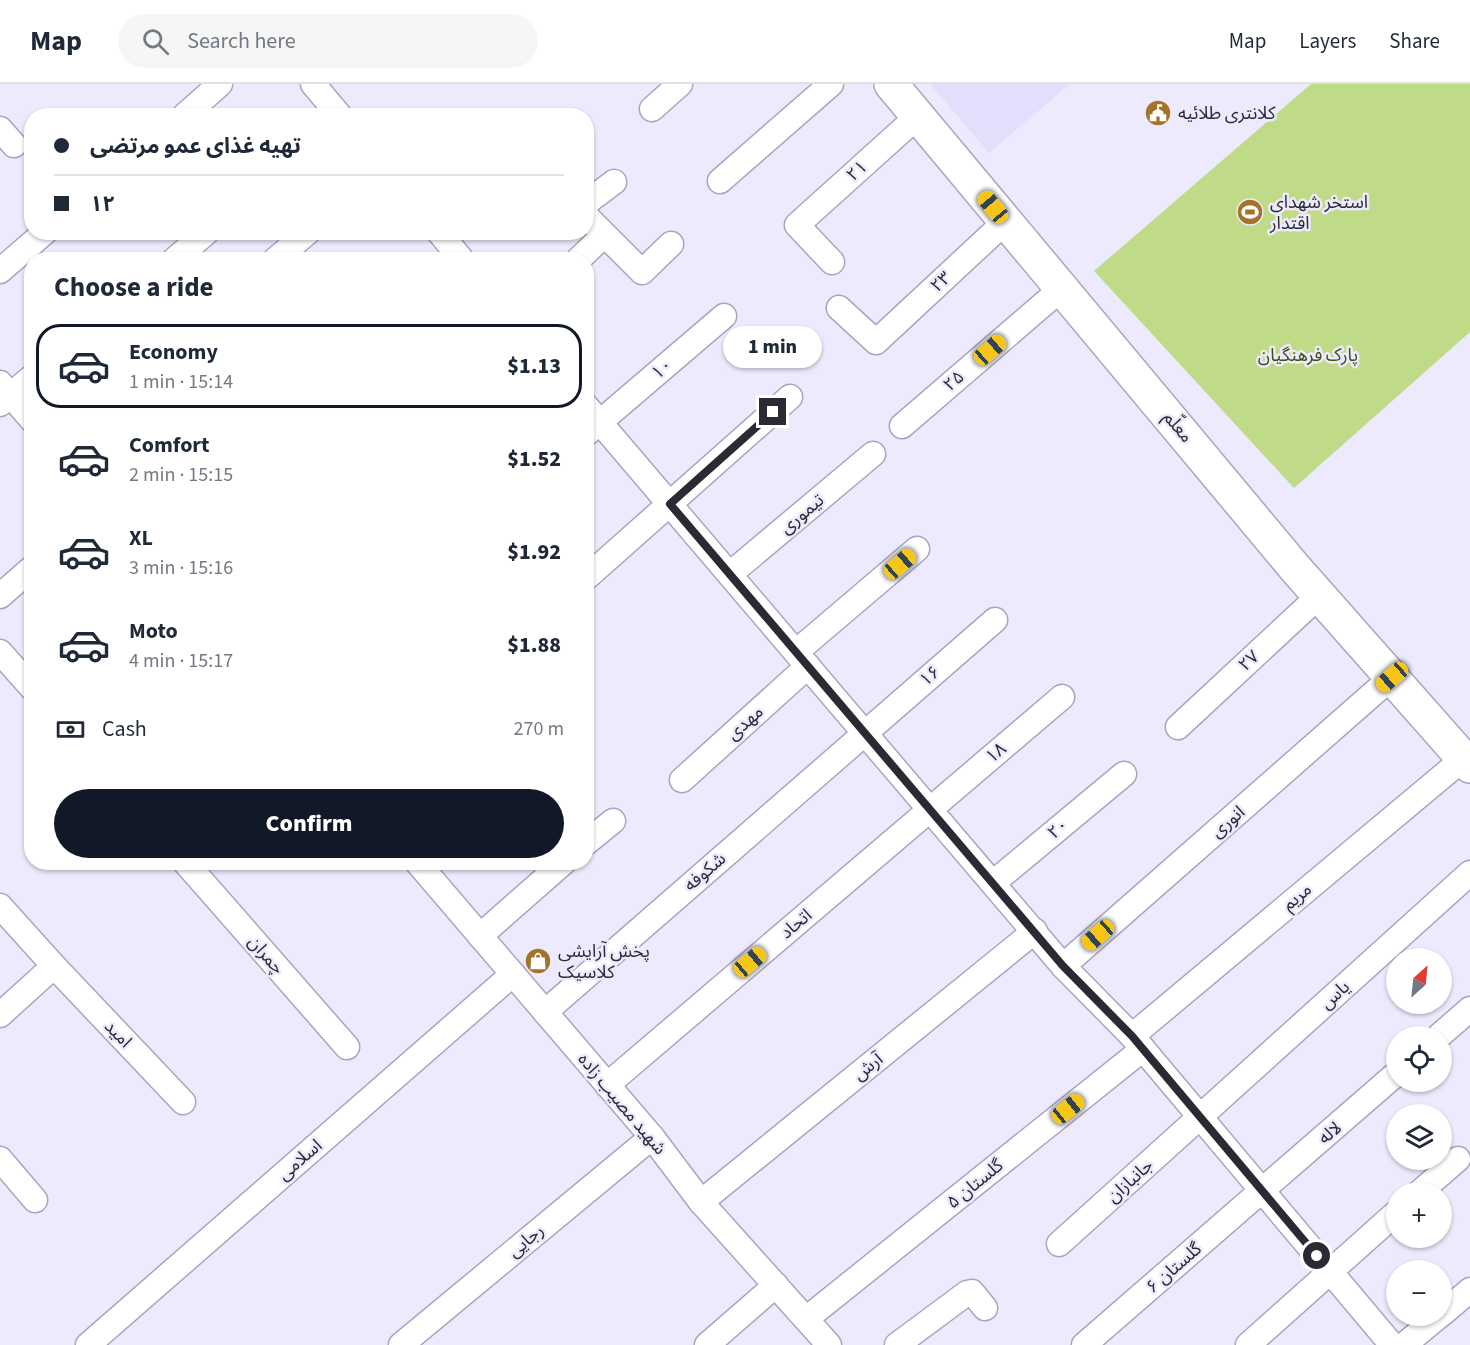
<!DOCTYPE html>
<html lang="en">
<head>
<meta charset="utf-8">
<style>
  :root { --surface:#fff; --page:#f6f6f7; --text:#1f2937; --muted:#747a83; --line:#e0e1e3; --accent:#111827 }
  body { margin:0; font-family:"Source Sans 3","Noto Sans Arabic",sans-serif; background:var(--page); color:var(--text); height:100vh; display:flex; flex-direction:column; font-size:22px; white-space:nowrap }
  * { box-sizing:border-box; margin:0 }
  p { font-size:20px; color:var(--muted) }
  .icon { flex:none; width:33px; height:33px; fill:none; stroke:currentColor; stroke-width:2; stroke-linecap:round; stroke-linejoin:round }
  .map { position:relative; flex:1; overflow:hidden }
  .sheet { position:absolute; left:24px; top:168px; width:570px; height:618px; display:flex; flex-direction:column; background:var(--surface); border-radius:24px; box-shadow:0 2px 4px #0004 }
  .sheet>* { flex:none }
  .top-card { position:absolute; left:24px; top:24px; width:570px; height:132px; border-radius:24px; box-shadow:0 2px 4px #0004; display:grid; align-content:center; height:132px; padding:0 30px; background:var(--surface) }
  .needle { width:39px; rotate:27deg }
  .buttons { position:absolute; left:1386px; top:864px; display:grid; gap:12px }
  .buttons a { display:grid; place-items:center; width:66px; height:66px; border-radius:50%; background:var(--surface); box-shadow:0 2px 4px #0004; font-size:30px }
  .end { position:absolute; width:27px; height:27px; margin:-14px; border:8px solid #2b2934; background:#fff; box-shadow:0 0 0 3px #fff }
  .from { border-radius:50% }
  .bubble { position:absolute; height:42px; border-radius:21px; background:var(--surface); box-shadow:0 2px 4px #0004; font-size:20px; font-weight:800; line-height:42px; text-align:center }
  .car { position:absolute; width:18px; height:36px; margin:-18px -9px; border-radius:8px; box-shadow:0 0 4px 2px #0007; background:linear-gradient(#f5c518 24%,#345 0 40%,#f5c518 0 76%,#345 0 86%,#f5c518 0) }
  .top-card b { display:flex; align-items:center; gap:21px; height:57px; font-size:22px }
  .top-card b+b { border-top:2px solid var(--line) }
  .top-card i { width:15px; height:15px; background:var(--text) }
  ul { padding:0; list-style:none }
  li { display:flex; align-items:center; gap:18px; height:84px; margin:0 12px 9px; padding:0 18px; border:3px solid transparent; border-radius:24px }
  li div { flex:1 }
  li b { display:block; font-size:22px }
  li em { font-style:normal; font-weight:800 }
  li.current { border-color:var(--accent) }
  li>.icon { width:54px; height:54px; stroke-width:1.5 }
  h2 { padding:0 30px; font-size:27px; line-height:72px }
  .pay { display:flex; align-items:center; gap:15px; height:66px; padding:0 30px; font-size:22px }
  .pay p { margin-inline-start:auto }
  .primary-button { display:flex; gap:12px; margin-top:auto; padding:12px 30px }
  .primary-button a { flex:1; height:69px; border-radius:36px; background:var(--accent); color:#fff; font-size:24px; font-weight:800; line-height:69px; text-align:center }
  header { display:flex; align-items:center; gap:36px; box-sizing:border-box; height:84px; padding:0 30px; background:var(--surface); border-bottom:2px solid var(--line) }
  header strong { font-size:28px }
  nav { display:flex; gap:33px; margin-inline-start:auto; font-size:21px }
  .search { width:420px; height:54px; background:var(--page); display:flex; align-items:center; gap:15px; box-sizing:border-box; padding:0 21px; border-radius:33px; color:var(--muted); font-size:22px }
  .map>svg:first-child { display:block }
  .built { fill:#e4defc }
  .green { fill:#c0db88 }
  .lines { fill:none; stroke-linecap:round; stroke-linejoin:round }
  .street-casing { stroke:#aaa4c1; stroke-width:27 }
  .secondary-casing { stroke:#aaa4c1; stroke-width:36 }
  .street { stroke:#fff; stroke-width:24 }
  .secondary { stroke:#fff; stroke-width:33 }
  .route { stroke:#2b2934; stroke-width:8 }
  .labels { text-anchor:middle; dominant-baseline:central; stroke-width:5; stroke-linejoin:round; paint-order:stroke }
  .poi-label { font-size:18px; fill:#2b2934; stroke:#eeeafd; text-anchor:start }
  .street-label { font-size:18px; fill:#2b2934; stroke:#eeeafd }
  .park-label { font-size:18px; fill:#405014; stroke:#eeeafd }
</style>
</head>
<body>
<header>
<strong>Map</strong>
<div class="search"><svg class="icon" aria-label="search" viewBox="0 0 24 24"><circle cx="10" cy="10" r="6"/><path d="M15 15l6 6"/></svg>Search here</div>
<nav><a>Map</a><a>Layers</a><a>Share</a></nav>
</header>
<div class="map">
<svg width="1470" height="1261" viewBox="0 0 1470 1261">
  <rect width="100%" height="100%" fill="#eeeafd"/>
  <path class="built" d="M 930,0 L 1070,0 L 989,69 Z"/>
  <path class="green" d="M 1311,0 L 1470,0 L 1470,248 L 1294,404 L 1094,187 Z"/>
  <g class="lines">
    <defs>
      <g id="street">
        <path d="M 313,0 L 340,32"/>
        <path d="M 652,25 L 680,0"/>
        <path d="M 184,32 L 220,0"/>
        <path d="M 0,45 L 14,61"/>
        <path d="M 720,97 L 831,0"/>
        <path d="M 586,119 L 614,98"/>
        <path d="M 586,132 L 642,188 L 671,160"/>
        <path d="M 439,148 L 462,176"/>
        <path d="M 174,176 L 207,148"/>
        <path d="M 275,176 L 308,148"/>
        <path d="M 578,176 L 604,151"/>
        <path d="M 832,178 L 797,141 L 918,32"/>
        <path d="M 0,187 L 45,148"/>
        <path d="M 839,224 L 876,258 L 1005,138"/>
        <path d="M 0,299 L 32,336"/>
        <path d="M 0,320 L 32,293"/>
        <path d="M 586,322 L 1063,882 L 1132,952 L 1392,1261"/>
        <path d="M 902,342 L 1061,205"/>
        <path d="M 586,350 L 724,232"/>
        <path d="M 730,490 L 873,370"/>
        <path d="M 586,494 L 790,313"/>
        <path d="M 0,512 L 32,484"/>
        <path d="M 0,568 L 32,604"/>
        <path d="M 796,568 L 917,465"/>
        <path d="M 1178,643 L 1320,511"/>
        <path d="M 682,696 L 808,582"/>
        <path d="M 586,759 L 613,737"/>
        <path d="M 185,778 L 347,963"/>
        <path d="M 417,778 L 652,1053 L 701,1118 L 829,1261"/>
        <path d="M 993,799 L 1124,690"/>
        <path d="M 0,822 L 54,882 L 183,1018"/>
        <path d="M 480,852 L 564,778"/>
        <path d="M 1063,882 L 1392,593"/>
        <path d="M 545,928 L 995,536"/>
        <path d="M 0,931 L 54,882"/>
        <path d="M 1132,952 L 1463,675"/>
        <path d="M 1439,952 L 1470,925"/>
        <path d="M 607,1001 L 1062,613"/>
        <path d="M 0,1075 L 35,1116"/>
        <path d="M 1420,1108 L 1458,1075"/>
        <path d="M 701,1118 L 1035,847"/>
        <path d="M 1059,1160 L 1470,789"/>
        <path d="M 1442,1230 L 1470,1206"/>
        <path d="M 806,1235 L 1143,965"/>
        <path d="M 88,1261 L 513,890"/>
        <path d="M 401,1261 L 652,1053"/>
        <path d="M 707,1261 L 776,1201"/>
        <path d="M 897,1261 L 967,1209 L 972,1208 L 985,1224"/>
        <path d="M 1084,1261 L 1396,990"/>
        <path d="M 1248,1261 L 1396,1129"/>
        <path d="M 1404,1261 L 1439,1232"/>
      </g>
      <path id="secondary" d="M 891,0 L 1295,484 L 1470,682"/>
    </defs>
    <use href="#street" class="street-casing"/>
    <use href="#secondary" class="secondary-casing"/>
    <use href="#street" class="street"/>
    <use href="#secondary" class="secondary"/>
  </g>
  <g class="lines">
    <path class="route" d="M 773,328 L 670,420 L 1063,882 L 1132,952 L 1317,1172"/>
  </g>
  <defs>
    <symbol id="civic-disc" viewBox="-11 -11 22 22"><circle r="9.5" fill="#a47328" stroke="#eeeafd"/><path d="M-.6-6.5H3V-4.5H.6V-3L4-1V1h2V6H-6V1h2V-1L-.6-3ZM-1.2 2.5V6h2.4V2.5Z" fill="#fff"/></symbol>
    <symbol id="stadium-disc" viewBox="-11 -11 22 22"><circle r="9.5" fill="#a47328" stroke="#eeeafd"/><path d="M0-5a6.5 5 0 1 0 0 10a6.5 5 0 1 0 0-10ZM-3.5-1.8h7v3.6h-7Z" fill="#fff"/></symbol>
    <symbol id="shop-disc" viewBox="-11 -11 22 22"><circle r="9.5" fill="#a47328" stroke="#eeeafd"/><path d="M-5-2.5h2.3a2.7 3.5 0 0 1 5.4 0H5L5.5 6h-11ZM-1.5-2.5h3a1.5 2.3 0 0 0-3 0Z" fill="#fff"/></symbol>
  </defs>
  <g fill-rule="evenodd">
    <use href="#civic-disc" x="1143" y="14" width="30" height="30"/>
    <use href="#stadium-disc" x="1235" y="113" width="30" height="30"/>
    <use href="#shop-disc" x="523" y="862" width="30" height="30"/>
  </g>
  <g class="labels">
    <g class="poi-label">
      <text x="1178" y="29">کلانتری طلائیه</text>
      <text x="1270" y="118">استخر شهدای<tspan x="1270" dy="21">اقتدار</tspan></text>
      <text x="558" y="867">پخش آرایشی<tspan x="558" dy="21">کلاسیک</tspan></text>
    </g>
    <g class="street-label">
      <text transform="translate(857 87) rotate(-42)">۲۱</text>
      <text transform="translate(941 198) rotate(-43)">۲۳</text>
      <text transform="translate(662 285) rotate(-41)">۱۰</text>
      <text transform="translate(954 297) rotate(-41)">۲۵</text>
      <text transform="translate(1178 343) rotate(50)">معلّم</text>
      <text transform="translate(802 430) rotate(-40)">تیموری</text>
      <text transform="translate(1249 577) rotate(-43)">۲۷</text>
      <text transform="translate(930 592) rotate(-41)">۱۶</text>
      <text transform="translate(745 639) rotate(-42)">مهدی</text>
      <text transform="translate(996 669) rotate(-40)">۱۸</text>
      <text transform="translate(1228 738) rotate(-41)">انوری</text>
      <text transform="translate(1058 745) rotate(-40)">۲۰</text>
      <text transform="translate(705 788) rotate(-41)">شکوفه</text>
      <text transform="translate(1297 813) rotate(-40)">مریم</text>
      <text transform="translate(796 840) rotate(-40)">اتحاد</text>
      <text transform="translate(266 871) rotate(49)">چمران</text>
      <text transform="translate(1335 911) rotate(-42)">یاس</text>
      <text transform="translate(118 950) rotate(46)">امید</text>
      <text transform="translate(868 983) rotate(-39)">آرش</text>
      <text transform="translate(622 1020) rotate(50)">شهید مصیب زاده</text>
      <text transform="translate(1330 1049) rotate(-41)">لاله</text>
      <text transform="translate(300 1076) rotate(-41)">اسلامی</text>
      <text transform="translate(1130 1097) rotate(-42)">جانبازان</text>
      <text transform="translate(975 1100) rotate(-39)">گلستان ۵</text>
      <text transform="translate(526 1157) rotate(-40)">رجایی</text>
      <text transform="translate(1174 1184) rotate(-41)">گلستان ۶</text>
    </g>
    <g class="park-label">
      <text x="1308" y="271">پارک فرهنگیان</text>
    </g>
  </g>
</svg>
<div class="buttons">
<a><svg class="needle" viewBox="-14 -14 28 28"><path d="M0-13l5 13h-10z" fill="#e53935"/><path d="M0 13l5-13h-10z" fill="#747a83"/></svg></a>
<a><svg class="icon" aria-label="locate" viewBox="0 0 24 24"><circle cx="12" cy="12" r="6"/><path d="M12 2v4M12 18v4M2 12h4M18 12h4"/></svg></a>
<a><svg class="icon" aria-label="layers" viewBox="0 0 24 24"><path d="M12 4l9 5-9 5-9-5zM3 14l9 5 9-5"/></svg></a>
<a>+</a>
<a>−</a>
</div>
<i class="end from" style="left:1317px;top:1172px"></i>
<i class="end" style="left:773px;top:328px"></i>
<div class="bubble" style="left:723px;top:242px;width:99px">1 min</div>
<i class="car" style="left:993px;top:123px;rotate:320deg"></i>
<i class="car" style="left:990px;top:266px;rotate:49deg"></i>
<i class="car" style="left:900px;top:480px;rotate:49deg"></i>
<i class="car" style="left:1392px;top:593px;rotate:229deg"></i>
<i class="car" style="left:1098px;top:851px;rotate:229deg"></i>
<i class="car" style="left:750px;top:878px;rotate:50deg"></i>
<i class="car" style="left:1068px;top:1025px;rotate:51deg"></i>
<div class="top-card">
<b><i class="from"></i>تهیه غذای عمو مرتضی</b>
<b><i></i>۱۲</b>
</div>
<section class="sheet">
<h2>Choose a ride</h2>
<ul>
<li class="current"><svg class="icon" aria-label="car" viewBox="0 0 24 24"><path d="M5 17H2v-5l4-1 3-4h7l3 4 3 1v5h-3M9 17h6M6 11h13"/><circle cx="7" cy="17" r="2"/><circle cx="17" cy="17" r="2"/></svg><div><b>Economy</b><p>1 min · 15:14</p></div><em>$1.13</em></li>
<li><svg class="icon" aria-label="car" viewBox="0 0 24 24"><path d="M5 17H2v-5l4-1 3-4h7l3 4 3 1v5h-3M9 17h6M6 11h13"/><circle cx="7" cy="17" r="2"/><circle cx="17" cy="17" r="2"/></svg><div><b>Comfort</b><p>2 min · 15:15</p></div><em>$1.52</em></li>
<li><svg class="icon" aria-label="car" viewBox="0 0 24 24"><path d="M5 17H2v-5l4-1 3-4h7l3 4 3 1v5h-3M9 17h6M6 11h13"/><circle cx="7" cy="17" r="2"/><circle cx="17" cy="17" r="2"/></svg><div><b>XL</b><p>3 min · 15:16</p></div><em>$1.92</em></li>
<li><svg class="icon" aria-label="car" viewBox="0 0 24 24"><path d="M5 17H2v-5l4-1 3-4h7l3 4 3 1v5h-3M9 17h6M6 11h13"/><circle cx="7" cy="17" r="2"/><circle cx="17" cy="17" r="2"/></svg><div><b>Moto</b><p>4 min · 15:17</p></div><em>$1.88</em></li>
</ul>
<div class="pay"><svg class="icon" aria-label="cash" viewBox="0 0 24 24"><path d="M3 7h18v10H3z"/><circle cx="12" cy="12" r="2"/></svg>Cash<p>270 m</p></div>
<div class="primary-button"><a>Confirm</a></div>
</section>
</div>
</body>
</html>
